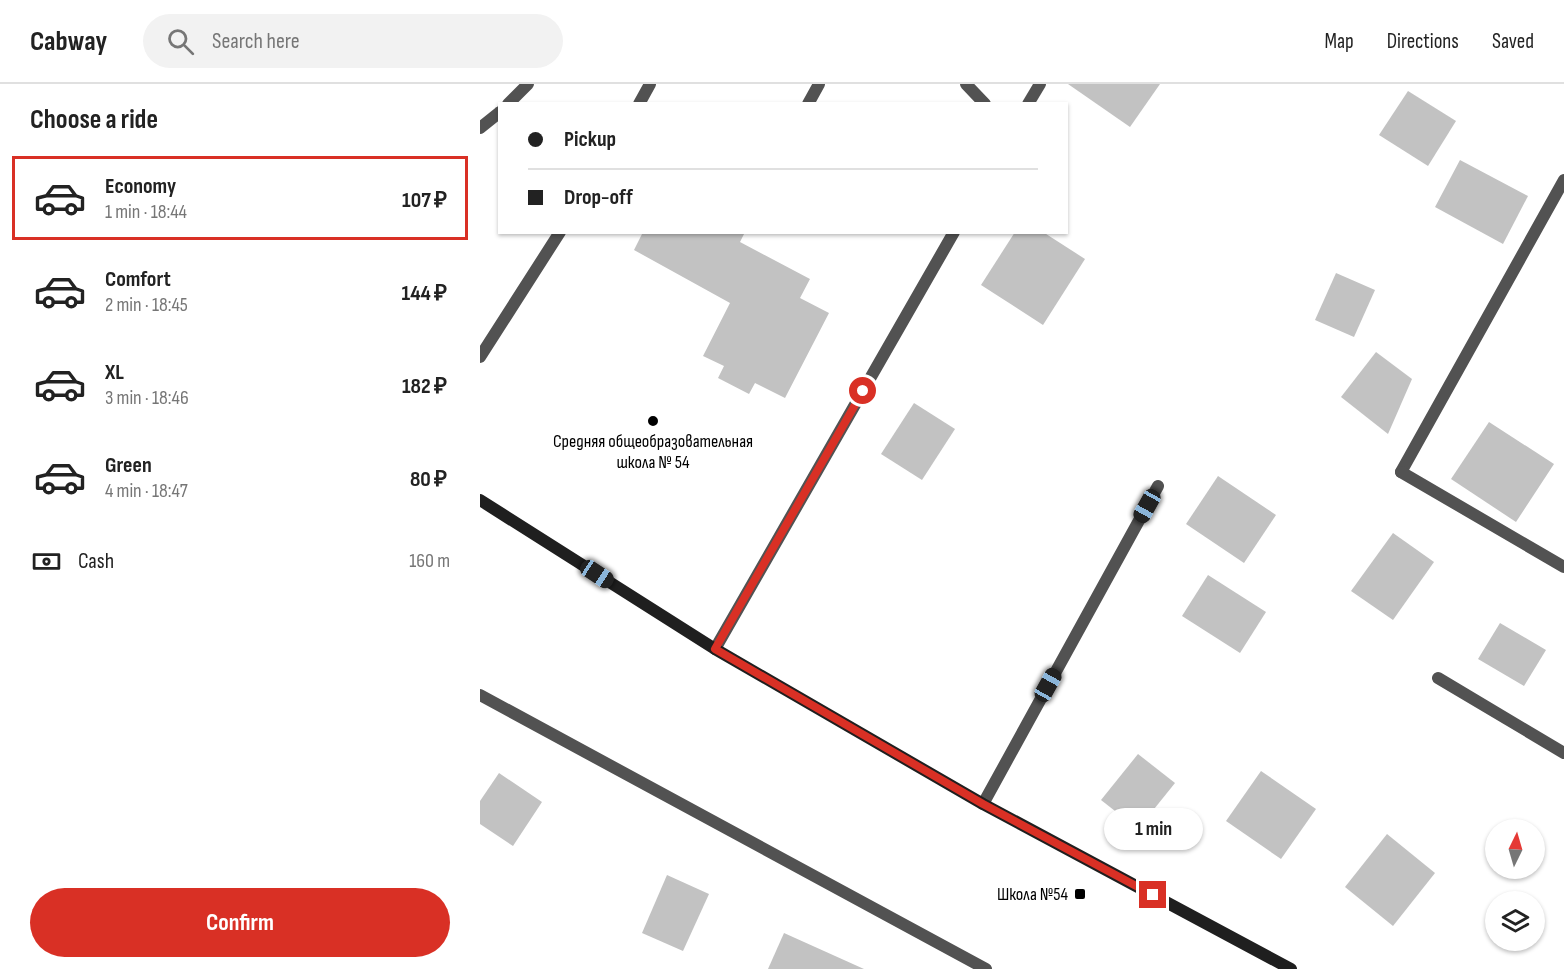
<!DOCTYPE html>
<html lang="en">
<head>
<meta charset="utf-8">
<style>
  :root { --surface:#fff; --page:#f2f2f2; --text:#222; --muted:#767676; --line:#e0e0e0; --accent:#d93025 }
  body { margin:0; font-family:"Sofia Sans Condensed",sans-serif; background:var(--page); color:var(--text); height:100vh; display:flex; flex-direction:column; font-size:22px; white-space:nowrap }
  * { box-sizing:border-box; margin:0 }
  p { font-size:20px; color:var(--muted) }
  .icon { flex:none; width:33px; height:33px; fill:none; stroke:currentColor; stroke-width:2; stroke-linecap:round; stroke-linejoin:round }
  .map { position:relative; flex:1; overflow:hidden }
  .details { display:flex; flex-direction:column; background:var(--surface); width:480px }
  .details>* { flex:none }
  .guide { position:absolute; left:18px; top:18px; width:570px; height:132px; border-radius:0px; box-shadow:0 2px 4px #0004; display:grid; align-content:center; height:132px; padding:0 30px; background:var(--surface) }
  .needle { width:39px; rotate:5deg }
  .controls { position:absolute; left:1005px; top:735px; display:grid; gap:12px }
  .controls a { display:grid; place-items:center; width:60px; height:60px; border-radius:50%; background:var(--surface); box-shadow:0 2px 4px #0004; font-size:30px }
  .end { position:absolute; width:27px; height:27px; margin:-14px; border:8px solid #d93025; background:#fff; box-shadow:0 0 0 3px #fff }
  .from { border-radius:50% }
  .bubble { position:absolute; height:42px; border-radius:21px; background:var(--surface); box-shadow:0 2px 4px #0004; font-size:20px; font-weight:700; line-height:42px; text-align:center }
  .car { position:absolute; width:18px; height:36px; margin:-18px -9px; border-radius:8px; box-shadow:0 0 4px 2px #0007; background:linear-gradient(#222 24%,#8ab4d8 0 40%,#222 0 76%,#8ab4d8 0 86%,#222 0) }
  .guide b { display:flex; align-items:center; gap:21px; height:57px; font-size:22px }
  .guide b+b { border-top:2px solid var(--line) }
  .guide i { width:15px; height:15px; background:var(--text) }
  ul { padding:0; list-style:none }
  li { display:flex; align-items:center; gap:18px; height:84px; margin:0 12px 9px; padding:0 18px; border:3px solid transparent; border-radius:0px }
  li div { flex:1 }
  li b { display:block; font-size:22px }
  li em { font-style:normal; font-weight:700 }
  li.on { border-color:var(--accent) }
  li>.icon { width:54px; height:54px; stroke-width:1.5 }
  h2 { padding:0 30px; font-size:27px; line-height:72px }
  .pay { display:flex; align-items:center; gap:15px; height:66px; padding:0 30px; font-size:22px }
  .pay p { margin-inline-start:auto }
  .primary-button { display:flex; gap:12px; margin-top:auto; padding:12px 30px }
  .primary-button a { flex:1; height:69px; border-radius:36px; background:var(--accent); color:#fff; font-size:24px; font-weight:700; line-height:69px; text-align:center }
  header { display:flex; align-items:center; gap:36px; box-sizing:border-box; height:84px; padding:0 30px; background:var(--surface); border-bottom:2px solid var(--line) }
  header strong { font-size:28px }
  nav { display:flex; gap:33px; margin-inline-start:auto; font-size:21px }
  .search { width:420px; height:54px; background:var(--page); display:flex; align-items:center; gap:15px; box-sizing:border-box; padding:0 21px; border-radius:33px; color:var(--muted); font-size:22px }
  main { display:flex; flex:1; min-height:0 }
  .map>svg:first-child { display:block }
  .building { fill:#c2c2c2 }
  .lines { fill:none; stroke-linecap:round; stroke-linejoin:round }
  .lane { stroke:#525252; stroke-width:12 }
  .street { stroke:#525252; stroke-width:12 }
  .secondary { stroke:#1f1f1f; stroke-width:12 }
  .route { stroke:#d93025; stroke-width:8 }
  .poi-dot { fill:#000; stroke:#fff; stroke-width:2 }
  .labels { text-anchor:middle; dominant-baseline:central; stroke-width:4.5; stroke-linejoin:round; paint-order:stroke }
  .poi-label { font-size:18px; fill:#000; stroke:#fff }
</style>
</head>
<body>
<header>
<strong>Cabway</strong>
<div class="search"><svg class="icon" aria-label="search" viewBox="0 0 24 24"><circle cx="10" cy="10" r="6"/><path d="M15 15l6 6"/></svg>Search here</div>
<nav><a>Map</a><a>Directions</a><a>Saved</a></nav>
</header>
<main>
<section class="details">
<h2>Choose a ride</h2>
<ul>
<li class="on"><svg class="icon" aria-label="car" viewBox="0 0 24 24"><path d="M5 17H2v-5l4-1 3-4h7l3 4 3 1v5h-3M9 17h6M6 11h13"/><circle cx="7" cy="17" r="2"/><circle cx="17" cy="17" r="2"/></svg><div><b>Economy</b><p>1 min · 18:44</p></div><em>107 ₽</em></li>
<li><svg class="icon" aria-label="car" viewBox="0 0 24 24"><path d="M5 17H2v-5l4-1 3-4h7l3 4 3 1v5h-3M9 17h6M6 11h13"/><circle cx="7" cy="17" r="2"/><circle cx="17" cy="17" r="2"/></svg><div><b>Comfort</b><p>2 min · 18:45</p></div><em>144 ₽</em></li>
<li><svg class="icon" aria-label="car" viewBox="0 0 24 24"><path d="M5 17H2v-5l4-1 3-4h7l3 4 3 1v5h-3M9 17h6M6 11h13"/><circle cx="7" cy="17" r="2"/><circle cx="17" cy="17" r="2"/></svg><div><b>XL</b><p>3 min · 18:46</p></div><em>182 ₽</em></li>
<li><svg class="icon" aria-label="car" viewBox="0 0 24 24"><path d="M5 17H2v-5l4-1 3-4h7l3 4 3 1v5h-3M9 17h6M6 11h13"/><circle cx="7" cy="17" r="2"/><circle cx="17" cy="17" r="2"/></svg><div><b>Green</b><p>4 min · 18:47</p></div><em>80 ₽</em></li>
</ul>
<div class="pay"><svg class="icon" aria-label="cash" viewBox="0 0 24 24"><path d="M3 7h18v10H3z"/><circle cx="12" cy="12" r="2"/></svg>Cash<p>160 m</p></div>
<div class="primary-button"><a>Confirm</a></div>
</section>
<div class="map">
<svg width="1084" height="885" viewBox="0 0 1084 885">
  <rect width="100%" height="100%" fill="#fff"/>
  <g class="building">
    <path d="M 588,0 L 680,0 L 650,43 Z"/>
    <path d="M 928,7 L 976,37 L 948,82 L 899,51 Z"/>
    <path d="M 980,76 L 1048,112 L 1023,160 L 955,123 Z"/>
    <path d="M 163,148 L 265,148 L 260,158 L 330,195 L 320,214 L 349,229 L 305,314 L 275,299 L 269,310 L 238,294 L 244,282 L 223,272 L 250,219 L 154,166 Z"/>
    <path d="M 535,148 L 563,148 L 605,175 L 563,241 L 501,201 Z"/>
    <path d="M 856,189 L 895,206 L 874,253 L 835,236 Z"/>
    <path d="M 896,268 L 932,295 L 908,350 L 861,313 Z"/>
    <path d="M 434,319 L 475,345 L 442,396 L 401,370 Z"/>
    <path d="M 1009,338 L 1074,380 L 1036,438 L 971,395 Z"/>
    <path d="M 738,392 L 796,431 L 764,479 L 706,440 Z"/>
    <path d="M 913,449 L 954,478 L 913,536 L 871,507 Z"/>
    <path d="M 728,491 L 786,528 L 760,569 L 702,532 Z"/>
    <path d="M 1020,539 L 1066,566 L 1044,602 L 998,575 Z"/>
    <path d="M 658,670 L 695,699 L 658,745 L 621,716 Z"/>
    <path d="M 781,687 L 836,725 L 801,775 L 746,737 Z"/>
    <path d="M 19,689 L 62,718 L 33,762 L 0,740 L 0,717 Z"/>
    <path d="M 907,750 L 955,789 L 913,842 L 865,803 Z"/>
    <path d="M 187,791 L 229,810 L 203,867 L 162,849 Z"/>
    <path d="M 304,849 L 384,885 L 288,885 Z"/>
  </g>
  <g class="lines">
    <g class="lane">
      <path d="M 486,0 L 505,20"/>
      <path d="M 28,20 L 48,0"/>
      <path d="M 159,20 L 170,0"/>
      <path d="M 328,20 L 339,0"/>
      <path d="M 548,20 L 560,0"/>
      <path d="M 0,44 L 20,28"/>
      <path d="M 0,273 L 80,148"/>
      <path d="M 921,388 L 1084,96"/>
      <path d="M 235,565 L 474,148"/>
    </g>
    <g class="street">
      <path d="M 921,388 L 1084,483"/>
      <path d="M 958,594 L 1084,669"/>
      <path d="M 0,611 L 506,885"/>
      <path d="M 503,720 L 678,402"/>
    </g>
    <path class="secondary" d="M 0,416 L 235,565 L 503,720 L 811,885"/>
  </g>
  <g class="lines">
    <path class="route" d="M 383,307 L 235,565 L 503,720 L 673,811"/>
  </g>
  <g class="poi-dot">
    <circle cx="173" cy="337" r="6"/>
    <rect x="594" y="804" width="12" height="12" rx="3"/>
  </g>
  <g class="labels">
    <g class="poi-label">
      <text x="173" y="357">Средняя общеобразовательная<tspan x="173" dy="21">школа № 54</tspan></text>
      <text x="588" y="810" text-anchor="end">Школа №54</text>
    </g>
  </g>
</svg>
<div class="controls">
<a><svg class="needle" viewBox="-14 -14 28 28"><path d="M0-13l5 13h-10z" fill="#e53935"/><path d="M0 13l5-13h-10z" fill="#767676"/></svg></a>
<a><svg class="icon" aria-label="layers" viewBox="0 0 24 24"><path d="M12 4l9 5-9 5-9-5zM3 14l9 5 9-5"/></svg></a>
</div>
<i class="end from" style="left:383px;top:307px"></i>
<i class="end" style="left:673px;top:811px"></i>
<div class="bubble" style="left:624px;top:724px;width:99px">1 min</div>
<i class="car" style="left:667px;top:422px;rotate:209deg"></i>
<i class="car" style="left:117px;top:490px;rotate:123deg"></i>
<i class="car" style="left:568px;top:601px;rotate:29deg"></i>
<div class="guide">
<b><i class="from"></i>Pickup</b>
<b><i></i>Drop-off</b>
</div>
</div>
</main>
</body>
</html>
